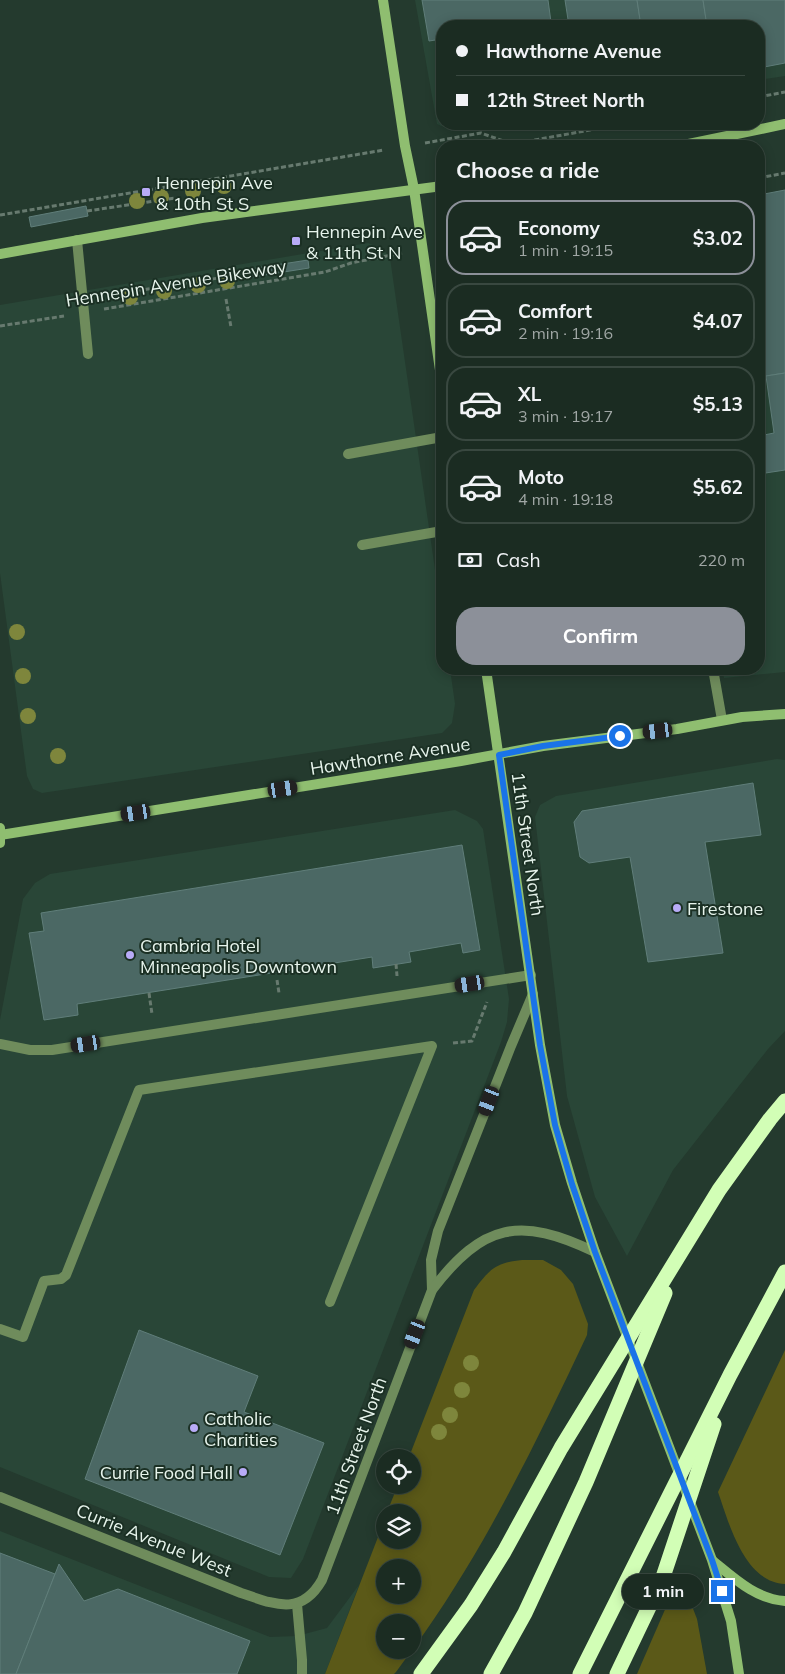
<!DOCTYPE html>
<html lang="en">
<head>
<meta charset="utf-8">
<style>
  :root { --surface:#1b2c22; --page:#24342a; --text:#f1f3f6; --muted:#a0a7a5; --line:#394840; --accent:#8c9099 }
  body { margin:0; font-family:Mulish,sans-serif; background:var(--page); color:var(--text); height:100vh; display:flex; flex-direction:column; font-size:19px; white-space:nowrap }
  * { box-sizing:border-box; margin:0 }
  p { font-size:16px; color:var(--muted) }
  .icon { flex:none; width:28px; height:28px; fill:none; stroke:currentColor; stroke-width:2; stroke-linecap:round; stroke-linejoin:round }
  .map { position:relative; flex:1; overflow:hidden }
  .panel { position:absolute; left:436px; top:140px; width:329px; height:535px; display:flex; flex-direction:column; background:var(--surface); border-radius:20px; box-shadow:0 2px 12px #0003,0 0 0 1px var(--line) }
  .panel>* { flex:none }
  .top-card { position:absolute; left:436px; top:20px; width:329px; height:110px; border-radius:20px; box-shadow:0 2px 12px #0003,0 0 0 1px var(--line); display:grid; align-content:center; height:110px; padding:0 20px; background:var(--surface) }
  .controls { position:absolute; left:376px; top:1449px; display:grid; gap:10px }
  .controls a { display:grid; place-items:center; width:45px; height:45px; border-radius:50%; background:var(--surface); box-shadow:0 2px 12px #0003,0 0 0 1px var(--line); font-size:25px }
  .end { position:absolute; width:22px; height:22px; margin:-11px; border:6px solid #1a73e8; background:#fff; box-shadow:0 0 0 2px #fff }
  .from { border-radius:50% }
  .bubble { position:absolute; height:35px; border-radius:18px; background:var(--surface); box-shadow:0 2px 12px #0003,0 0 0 1px var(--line); font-size:16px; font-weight:700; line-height:35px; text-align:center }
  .car { position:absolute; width:15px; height:30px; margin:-15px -8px; border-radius:6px; box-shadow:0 0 4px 1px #0007; background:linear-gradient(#222 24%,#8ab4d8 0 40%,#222 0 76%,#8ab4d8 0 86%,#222 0) }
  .top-card b { display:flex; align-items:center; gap:18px; height:48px; font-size:19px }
  .top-card b+b { border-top:1px solid var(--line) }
  .top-card i { width:12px; height:12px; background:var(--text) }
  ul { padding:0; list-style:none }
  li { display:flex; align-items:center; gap:15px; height:75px; margin:0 10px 8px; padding:0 10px; border:2px solid var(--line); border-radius:20px }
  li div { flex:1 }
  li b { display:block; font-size:19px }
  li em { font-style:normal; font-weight:700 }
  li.current { border-color:var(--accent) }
  li>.icon { width:45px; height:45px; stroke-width:1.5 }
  h2 { padding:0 20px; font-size:22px; line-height:60px }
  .pay { display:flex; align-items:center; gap:12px; height:55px; padding:0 20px; font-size:19px }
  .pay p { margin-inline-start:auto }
  .button { display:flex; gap:10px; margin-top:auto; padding:10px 20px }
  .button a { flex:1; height:58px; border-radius:20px; background:var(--accent); color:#fff; font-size:20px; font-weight:700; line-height:58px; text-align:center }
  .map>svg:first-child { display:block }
  .built { fill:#294637 }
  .green { fill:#5b5918; fill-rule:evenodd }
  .building { fill:#4b6864; stroke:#607e7a }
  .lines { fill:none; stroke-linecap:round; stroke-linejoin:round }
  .path { stroke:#677a6f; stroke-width:3; stroke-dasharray:5 2.5; stroke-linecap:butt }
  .lane { stroke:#6f8c5c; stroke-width:10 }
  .street { stroke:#6f8c5c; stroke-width:10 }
  .secondary { stroke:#8fbe70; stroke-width:10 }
  .highway { stroke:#d2feb6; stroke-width:15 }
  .tree { fill:#7e863c }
  .route { stroke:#1a73e8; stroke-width:6 }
  .poi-dot { fill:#b8abf7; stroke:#1b3024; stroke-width:2 }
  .labels { text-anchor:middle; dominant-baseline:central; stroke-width:4; stroke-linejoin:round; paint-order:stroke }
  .poi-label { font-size:18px; fill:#e7f4ec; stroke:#1b3024; text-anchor:start }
  .street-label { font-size:18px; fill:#e7f4ec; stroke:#1b3024 }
</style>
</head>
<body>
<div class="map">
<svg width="785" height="1674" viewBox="0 0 785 1674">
  <rect width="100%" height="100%" fill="#243a2e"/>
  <g class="built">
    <path d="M 415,0 L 785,0 L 785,76 L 759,80 L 759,26 L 442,26 L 442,124 L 491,124 L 451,130 L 437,124 Z"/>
    <path d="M 368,243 L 383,249 L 390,258 L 442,618 L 442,669 L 450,669 L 455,704 L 452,723 L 442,733 L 42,793 L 33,789 L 27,776 L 0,573 L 0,305 Z"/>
    <path d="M 785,371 L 785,672 L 724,678 L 722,669 L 759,669 L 759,375 Z"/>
    <path d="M 777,759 L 785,760 L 785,1031 L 768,1049 L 673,1170 L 627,1256 L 595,1197 L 567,1096 L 535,817 L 540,805 L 556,796 Z"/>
    <path d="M 455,810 L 477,821 L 483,829 L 509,999 L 507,1022 L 501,1042 L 303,1559 L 291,1578 L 269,1577 L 0,1467 L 0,1020 L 23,899 L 35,883 L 50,874 Z"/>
    <path d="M 0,1531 L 270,1637 L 297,1636 L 327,1628 L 359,1585 L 325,1674 L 0,1674 Z"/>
  </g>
  <g class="green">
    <path d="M 522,1260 L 543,1260 L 561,1270 L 573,1284 L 588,1324 L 587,1335 C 536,1443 483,1553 413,1649 L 412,1622 L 385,1622 L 385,1650 L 412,1650 L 396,1672 L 394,1674 L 325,1674 L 385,1519 L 385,1540 L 412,1540 L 412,1512 L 387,1512 L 398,1485 L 412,1485 L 412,1458 L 409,1457 L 474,1290 C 490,1269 495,1263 522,1260 ZM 385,1568 L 412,1568 L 412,1595 L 385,1595 Z"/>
    <path d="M 785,1350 L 785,1584 C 744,1582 729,1523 718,1492 Z"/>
    <path d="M 680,1575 L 697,1619 L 707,1674 L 637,1674 Z"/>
  </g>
  <g class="building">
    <path d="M 422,0 L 548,0 L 551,22 L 526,26 L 442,26 L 442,39 L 429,41 Z"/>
    <path d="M 565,0 L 637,0 L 641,26 L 569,26 Z"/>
    <path d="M 637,0 L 703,0 L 707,26 L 641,26 Z"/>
    <path d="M 703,0 L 785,0 L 785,63 L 759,68 L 759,26 L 707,26 Z"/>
    <path d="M 785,190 L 785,373 L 759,377 L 759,195 Z"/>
    <path d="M 86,206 L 88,216 L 31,227 L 29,217 Z"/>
    <path d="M 308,260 L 309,268 L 252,277 L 250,269 Z"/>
    <path d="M 785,373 L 785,470 L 759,474 L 759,436 L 774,433 L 766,376 Z"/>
    <path d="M 753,783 L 761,835 L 705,842 L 723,953 L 648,962 L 630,857 L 589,863 L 580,857 L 574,822 L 582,811 Z"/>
    <path d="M 462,845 L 480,950 L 463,953 L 461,943 L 409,952 L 411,962 L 373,968 L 372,957 L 77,1004 L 78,1015 L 44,1020 L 29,933 L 44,931 L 41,913 Z"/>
    <path d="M 139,1330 L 258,1376 L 244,1412 L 324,1443 L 280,1555 L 85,1479 Z"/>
    <path d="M 0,1553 L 55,1574 L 16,1674 L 0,1674 Z"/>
    <path d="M 59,1564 L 84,1601 L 118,1589 L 250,1641 L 237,1674 L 16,1674 Z"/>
  </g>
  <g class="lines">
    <g class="path">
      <path d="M 759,97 L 785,92"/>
      <path d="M 425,143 L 481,133 L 512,144 L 624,124"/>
      <path d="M 759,178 L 785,173"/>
      <path d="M 87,211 L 175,198"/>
      <path d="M 0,215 L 384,150"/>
      <path d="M 115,294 L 251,273"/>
      <path d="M 226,299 L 231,327"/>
      <path d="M 104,309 L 325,272 L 351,263 L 402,253"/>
      <path d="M 0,326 L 64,316"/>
      <path d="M 396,964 L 397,976"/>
      <path d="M 277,980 L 279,993"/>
      <path d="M 149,993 L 152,1014"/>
      <path d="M 453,1043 L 472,1041 L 487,1002"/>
    </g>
    <g class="lane">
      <path d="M 77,240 L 88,354"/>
      <path d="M 348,454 L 442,437"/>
      <path d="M 362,545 L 442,531"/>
      <path d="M 713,669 L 722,720"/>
      <path d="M 0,1044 L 30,1050 L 52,1050 L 531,975"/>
      <path d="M 0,1329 L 23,1337 L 44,1281 L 61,1279 L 66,1275 L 139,1090 L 432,1046 L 330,1302"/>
      <path d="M 297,1604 L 302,1660 L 302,1674"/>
    </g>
    <g class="street">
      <path d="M 432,1290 L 431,1260 L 438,1231 L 511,1046 L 533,994"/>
      <path d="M 0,1497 L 241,1593 C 274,1604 301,1617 322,1580 L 432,1290 C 483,1223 520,1216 595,1252"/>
    </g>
    <g class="secondary">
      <path d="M 383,0 L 405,146 L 414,189 L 442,384"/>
      <path d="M 679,146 L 785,124"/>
      <path d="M 0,254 L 202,218 L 442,186"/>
      <path d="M 486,669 L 540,1045 L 555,1125 L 572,1183 L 595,1252 L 712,1560 L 731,1621 L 739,1674"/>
      <path d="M 0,828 L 0,843"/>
      <path d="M 0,835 L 461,761 L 543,746 L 677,729 L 742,717 L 785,714"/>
      <path d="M 713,1561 C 735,1579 756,1599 785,1601"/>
    </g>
    <g class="highway">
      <path d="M 421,1674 L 471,1605 L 504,1552 L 561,1448 L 719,1190 L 770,1119 L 785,1101"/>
      <path d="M 491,1674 L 525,1613 L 586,1482 L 665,1293"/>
      <path d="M 580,1674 L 730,1375 L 785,1272"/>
      <path d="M 617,1674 L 662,1580 L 714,1424"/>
    </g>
  </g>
  <g class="tree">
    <circle cx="224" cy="186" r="8"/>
    <circle cx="193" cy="191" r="8"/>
    <circle cx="161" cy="197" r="8"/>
    <circle cx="137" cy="201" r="8"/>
    <circle cx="227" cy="281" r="8"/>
    <circle cx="198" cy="285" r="8"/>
    <circle cx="164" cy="291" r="8"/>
    <circle cx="130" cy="297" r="8"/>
    <circle cx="17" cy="632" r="8"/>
    <circle cx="23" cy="676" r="8"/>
    <circle cx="28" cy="716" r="8"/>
    <circle cx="58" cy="756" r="8"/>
    <circle cx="471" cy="1363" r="8"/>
    <circle cx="462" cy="1390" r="8"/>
    <circle cx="450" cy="1415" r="8"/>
    <circle cx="439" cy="1432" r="8"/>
  </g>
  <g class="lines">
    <path class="route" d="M 620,736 L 543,746 L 499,755 L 540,1045 L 555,1125 L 572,1184 L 595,1252 L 712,1560 L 722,1591"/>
  </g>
  <g class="poi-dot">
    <rect x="141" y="187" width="10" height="10" rx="2.5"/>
    <rect x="291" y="236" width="10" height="10" rx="2.5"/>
    <circle cx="677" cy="908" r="5"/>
    <circle cx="130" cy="955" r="5"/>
    <circle cx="194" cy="1428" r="5"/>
    <circle cx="243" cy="1472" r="5"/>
  </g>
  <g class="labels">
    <g class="poi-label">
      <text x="156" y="182">Hennepin Ave<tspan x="156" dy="21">&amp; 10th St S</tspan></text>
      <text x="306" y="231">Hennepin Ave<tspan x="306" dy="21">&amp; 11th St N</tspan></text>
      <text x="687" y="908">Firestone</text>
      <text x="140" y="945">Cambria Hotel<tspan x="140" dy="21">Minneapolis Downtown</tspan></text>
      <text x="204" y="1418">Catholic<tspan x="204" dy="21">Charities</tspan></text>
      <text x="233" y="1472" text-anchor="end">Currie Food Hall</text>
    </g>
    <g class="street-label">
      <text transform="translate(176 283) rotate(-9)">Hennepin Avenue Bikeway</text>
      <text transform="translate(390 756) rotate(-9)">Hawthorne Avenue</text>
      <text transform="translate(528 844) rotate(82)">11th Street North</text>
      <text transform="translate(356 1446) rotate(-70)">11th Street North</text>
      <text transform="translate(154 1540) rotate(22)">Currie Avenue West</text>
    </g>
  </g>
</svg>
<div class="controls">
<a><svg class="icon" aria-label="locate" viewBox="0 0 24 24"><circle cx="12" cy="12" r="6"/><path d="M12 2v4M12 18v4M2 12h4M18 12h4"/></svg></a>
<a><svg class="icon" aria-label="layers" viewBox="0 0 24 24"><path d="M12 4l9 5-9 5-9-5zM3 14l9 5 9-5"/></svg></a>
<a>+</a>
<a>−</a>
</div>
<i class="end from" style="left:620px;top:736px"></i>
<i class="end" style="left:722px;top:1591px"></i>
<div class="bubble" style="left:622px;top:1574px;width:82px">1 min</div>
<i class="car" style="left:658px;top:731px;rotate:263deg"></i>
<i class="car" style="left:283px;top:789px;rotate:81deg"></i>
<i class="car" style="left:136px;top:813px;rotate:261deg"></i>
<i class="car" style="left:470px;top:984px;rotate:261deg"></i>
<i class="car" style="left:86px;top:1044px;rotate:261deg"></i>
<i class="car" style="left:489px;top:1101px;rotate:201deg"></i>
<i class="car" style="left:415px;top:1334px;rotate:201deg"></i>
<div class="top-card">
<b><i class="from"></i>Hawthorne Avenue</b>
<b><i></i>12th Street North</b>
</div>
<section class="panel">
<h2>Choose a ride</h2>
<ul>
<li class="current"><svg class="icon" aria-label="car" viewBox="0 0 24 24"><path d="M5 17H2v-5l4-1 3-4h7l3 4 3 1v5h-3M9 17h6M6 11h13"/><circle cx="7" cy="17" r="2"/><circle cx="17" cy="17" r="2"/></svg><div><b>Economy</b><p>1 min · 19:15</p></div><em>$3.02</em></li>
<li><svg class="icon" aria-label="car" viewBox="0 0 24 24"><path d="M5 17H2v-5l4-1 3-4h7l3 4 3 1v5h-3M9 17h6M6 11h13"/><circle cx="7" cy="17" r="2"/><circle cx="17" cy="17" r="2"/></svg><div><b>Comfort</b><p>2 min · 19:16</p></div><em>$4.07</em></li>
<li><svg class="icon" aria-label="car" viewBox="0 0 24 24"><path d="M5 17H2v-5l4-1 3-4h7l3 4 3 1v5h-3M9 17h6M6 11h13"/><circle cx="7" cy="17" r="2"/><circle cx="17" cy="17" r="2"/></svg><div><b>XL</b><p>3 min · 19:17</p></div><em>$5.13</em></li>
<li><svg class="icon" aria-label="car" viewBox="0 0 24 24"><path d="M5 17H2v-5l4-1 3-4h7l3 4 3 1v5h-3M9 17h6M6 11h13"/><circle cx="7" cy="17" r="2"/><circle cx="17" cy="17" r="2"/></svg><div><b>Moto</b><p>4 min · 19:18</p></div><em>$5.62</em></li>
</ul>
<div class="pay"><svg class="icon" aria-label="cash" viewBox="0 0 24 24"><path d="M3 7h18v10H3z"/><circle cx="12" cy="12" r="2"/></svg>Cash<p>220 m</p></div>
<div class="button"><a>Confirm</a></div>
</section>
</div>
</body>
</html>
